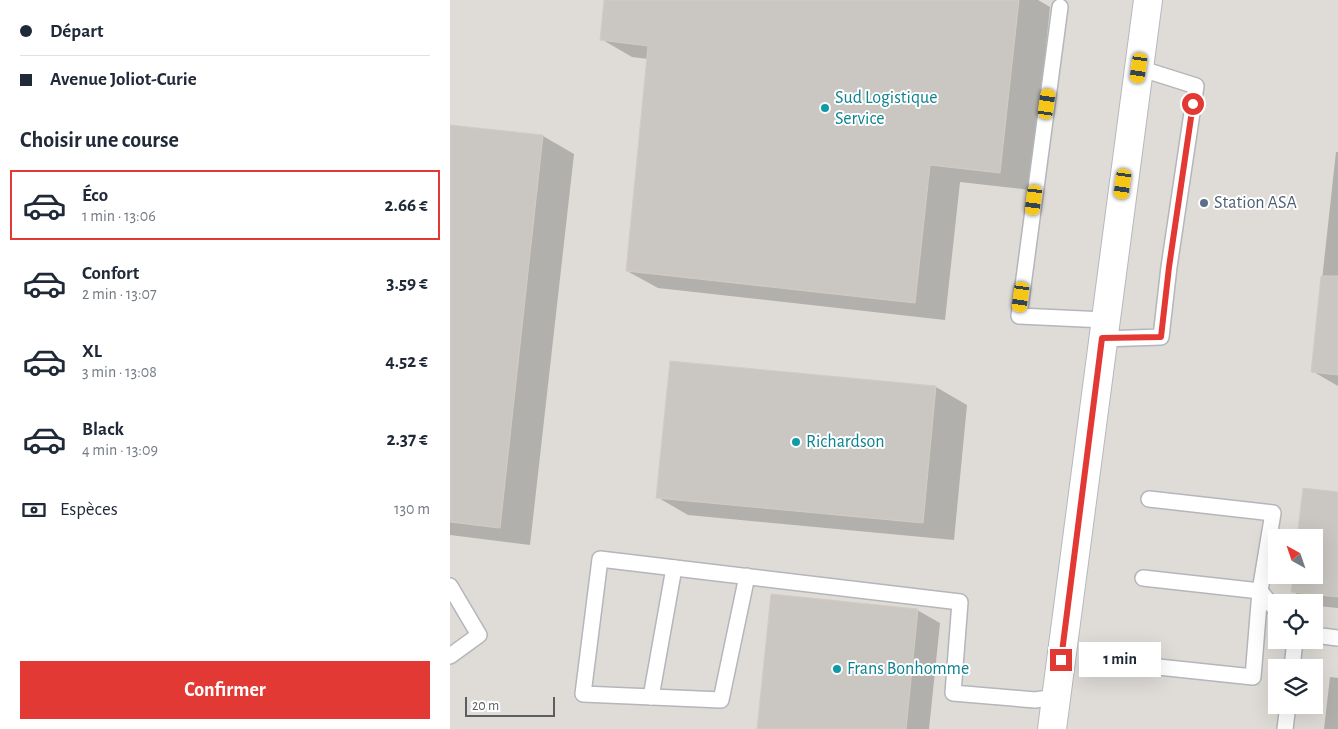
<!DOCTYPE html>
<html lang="fr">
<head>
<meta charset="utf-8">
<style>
  :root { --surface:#fff; --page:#f2f2f3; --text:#1f2937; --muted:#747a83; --line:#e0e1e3; --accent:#e33934 }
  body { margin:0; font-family:"Alegreya Sans",sans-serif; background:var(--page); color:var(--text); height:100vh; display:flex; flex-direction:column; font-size:19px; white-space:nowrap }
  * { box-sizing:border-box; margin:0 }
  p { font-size:16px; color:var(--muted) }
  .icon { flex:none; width:28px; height:28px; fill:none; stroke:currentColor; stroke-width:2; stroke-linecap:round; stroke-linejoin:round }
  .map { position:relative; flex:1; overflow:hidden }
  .side { display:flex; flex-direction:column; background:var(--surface); width:450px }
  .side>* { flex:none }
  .banner { display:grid; align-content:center; height:110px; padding:0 20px; background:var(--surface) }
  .needle { width:32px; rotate:320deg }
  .controls { position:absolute; left:818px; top:529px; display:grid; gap:10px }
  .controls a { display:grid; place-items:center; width:55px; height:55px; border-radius:0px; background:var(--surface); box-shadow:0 5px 20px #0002; font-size:25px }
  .scale { position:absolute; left:15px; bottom:12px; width:90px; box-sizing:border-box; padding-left:5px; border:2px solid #5b5f63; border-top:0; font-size:14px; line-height:18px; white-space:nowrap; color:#5b5f63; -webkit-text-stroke:4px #fff; paint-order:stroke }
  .end { position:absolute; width:22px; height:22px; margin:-11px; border:6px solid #e33934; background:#fff; box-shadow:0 0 0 2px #fff }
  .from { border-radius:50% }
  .bubble { position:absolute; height:35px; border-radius:0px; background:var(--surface); box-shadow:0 5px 20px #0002; font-size:16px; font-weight:700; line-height:35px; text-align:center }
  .car { position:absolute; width:15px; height:30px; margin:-15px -8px; border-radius:6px; box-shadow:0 0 4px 1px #0007; background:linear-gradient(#f5c518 24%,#345 0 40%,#f5c518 0 76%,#345 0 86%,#f5c518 0) }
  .banner b { display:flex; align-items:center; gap:18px; height:48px; font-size:19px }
  .banner b+b { border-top:1px solid var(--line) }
  .banner i { width:12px; height:12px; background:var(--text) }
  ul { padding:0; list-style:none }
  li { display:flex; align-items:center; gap:15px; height:70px; margin:0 10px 8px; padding:0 10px; border:2px solid transparent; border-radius:0px }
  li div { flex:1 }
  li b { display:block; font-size:19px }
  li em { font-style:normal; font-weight:700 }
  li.selected { border-color:var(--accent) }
  li>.icon { width:45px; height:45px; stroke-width:1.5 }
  h2 { padding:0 20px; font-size:22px; line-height:60px }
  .pay { display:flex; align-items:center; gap:12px; height:55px; padding:0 20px; font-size:19px }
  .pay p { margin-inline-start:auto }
  .action { display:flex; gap:10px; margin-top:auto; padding:10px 20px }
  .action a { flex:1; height:58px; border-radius:0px; background:var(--accent); color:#fff; font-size:20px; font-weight:700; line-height:58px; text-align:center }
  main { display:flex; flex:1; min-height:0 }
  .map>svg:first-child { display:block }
  .industrial { fill:#dfdcd7; fill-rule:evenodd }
  .shadow { fill:#0003 }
  .building { fill:#cac7c2; stroke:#d2ccc2 }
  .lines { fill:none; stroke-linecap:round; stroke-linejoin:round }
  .lane-casing { stroke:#b3b6ba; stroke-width:18 }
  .secondary-casing { stroke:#b5b8bd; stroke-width:30 }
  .lane { stroke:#fff; stroke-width:15 }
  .secondary { stroke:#fff; stroke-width:28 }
  .route { stroke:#e33934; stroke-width:6 }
  .culture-dot { fill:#0f9aa8; stroke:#fff; stroke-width:2 }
  .service-dot { fill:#5c6f8a; stroke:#fff; stroke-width:2 }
  .labels { text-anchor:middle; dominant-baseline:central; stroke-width:4; stroke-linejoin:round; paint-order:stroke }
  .culture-label { font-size:18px; fill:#0d838f; stroke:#fff; text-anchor:start }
  .service-label { font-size:18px; fill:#4e5e75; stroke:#fff; text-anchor:start }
</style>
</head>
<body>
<main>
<section class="side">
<div class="banner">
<b><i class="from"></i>Départ</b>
<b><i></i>Avenue Joliot-Curie</b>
</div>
<h2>Choisir une course</h2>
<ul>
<li class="selected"><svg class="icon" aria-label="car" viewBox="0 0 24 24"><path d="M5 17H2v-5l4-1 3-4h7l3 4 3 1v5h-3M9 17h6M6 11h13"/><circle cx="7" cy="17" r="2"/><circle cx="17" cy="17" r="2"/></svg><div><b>Éco</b><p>1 min · 13:06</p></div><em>2.66 €</em></li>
<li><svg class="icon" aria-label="car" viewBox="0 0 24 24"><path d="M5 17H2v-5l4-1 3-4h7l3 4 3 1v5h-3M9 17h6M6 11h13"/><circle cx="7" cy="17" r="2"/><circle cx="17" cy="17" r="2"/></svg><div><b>Confort</b><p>2 min · 13:07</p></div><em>3.59 €</em></li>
<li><svg class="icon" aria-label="car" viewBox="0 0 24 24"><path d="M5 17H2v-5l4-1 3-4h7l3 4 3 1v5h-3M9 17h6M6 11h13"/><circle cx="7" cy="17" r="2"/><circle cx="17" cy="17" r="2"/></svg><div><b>XL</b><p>3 min · 13:08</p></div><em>4.52 €</em></li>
<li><svg class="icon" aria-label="car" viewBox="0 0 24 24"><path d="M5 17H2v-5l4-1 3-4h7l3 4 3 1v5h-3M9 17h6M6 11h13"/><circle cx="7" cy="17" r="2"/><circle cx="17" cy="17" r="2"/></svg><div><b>Black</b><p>4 min · 13:09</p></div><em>2.37 €</em></li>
</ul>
<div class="pay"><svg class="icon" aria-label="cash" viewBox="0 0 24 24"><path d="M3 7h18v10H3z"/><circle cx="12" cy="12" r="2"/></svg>Espèces<p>130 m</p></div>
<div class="action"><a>Confirmer</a></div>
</section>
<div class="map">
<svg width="888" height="729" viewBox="0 0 888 729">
  <rect width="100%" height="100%" fill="#edebe3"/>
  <path class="industrial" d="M 0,0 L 888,0 L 888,729 L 0,729 ZM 826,538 L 864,538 L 864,575 L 826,575 ZM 826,602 L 864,602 L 864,640 L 826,640 ZM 826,668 L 864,668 L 864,705 L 826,705 Z"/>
  <g class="shadow">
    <path d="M 155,0 L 588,0 L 600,7 L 581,190 L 510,182 L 495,320 L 208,288 L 177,271 L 198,59 L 182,57 L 151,39 Z"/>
    <path d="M 0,127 L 93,136 L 124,154 L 80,545 L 0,535 Z"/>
    <path d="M 886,152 L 888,152 L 888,386 L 862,371 Z"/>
    <path d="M 486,387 L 517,405 L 504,540 L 238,515 L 207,497 Z"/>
    <path d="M 854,490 L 888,493 L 888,608 L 867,606 L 842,591 L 844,575 L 864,575 L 864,538 Z"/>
    <path d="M 467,610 L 490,623 L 479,729 L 308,729 Z"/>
    <path d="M 880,677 L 888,678 L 888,729 L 874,729 Z"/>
  </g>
  <g class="building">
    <path d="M 154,0 L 569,0 L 550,173 L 480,165 L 465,303 L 176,271 L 198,46 L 150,40 Z"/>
    <path d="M 0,125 L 93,135 L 50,528 L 0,522 Z"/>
    <path d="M 871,276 L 888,276 L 888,375 L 861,372 Z"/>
    <path d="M 220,361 L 486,386 L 473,523 L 206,498 Z"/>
    <path d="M 853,488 L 888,492 L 888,597 L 841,592 L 843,575 L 864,575 L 864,538 L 847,538 Z"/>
    <path d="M 321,594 L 468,609 L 456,729 L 307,729 Z"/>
  </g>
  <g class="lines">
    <defs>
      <g id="lane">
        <path d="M 610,7 L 569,316 L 655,320"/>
        <path d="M 652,339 L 711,337 L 719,267 L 746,86 L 689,68"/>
        <path d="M 297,576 L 271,700 L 133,694 L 150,559 L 510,602 L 503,693 L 585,700 L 606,697"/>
        <path d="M 693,578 L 810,591 L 826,610"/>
        <path d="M 0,586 L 29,635 L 0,656"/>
        <path d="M 864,635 L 888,638"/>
        <path d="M 680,664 L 803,677 L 810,591 L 823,513 L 699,499"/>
        <path d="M 842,668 L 845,640"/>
        <path d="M 201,697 L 224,568"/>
        <path d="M 835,729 L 838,705"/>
      </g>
      <path id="secondary" d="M 602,729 L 698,0"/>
    </defs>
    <use href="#lane" class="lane-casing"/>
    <use href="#secondary" class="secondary-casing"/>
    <use href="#lane" class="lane"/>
    <use href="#secondary" class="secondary"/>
  </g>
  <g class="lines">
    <path class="route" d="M 611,660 L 652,338 L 711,337 L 719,267 L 743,104"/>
  </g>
  <g class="culture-dot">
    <circle cx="375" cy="108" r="5"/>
    <circle cx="346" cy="442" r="5"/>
    <circle cx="387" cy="669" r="5"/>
  </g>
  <circle class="service-dot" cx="754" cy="203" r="5"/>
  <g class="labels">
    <g class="culture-label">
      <text x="385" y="98">Sud Logistique<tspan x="385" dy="21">Service</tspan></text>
      <text x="356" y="442">Richardson</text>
      <text x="397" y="669">Frans Bonhomme</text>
    </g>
    <g class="service-label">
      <text x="764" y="203">Station ASA</text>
    </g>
  </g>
</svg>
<div class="controls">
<a><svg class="needle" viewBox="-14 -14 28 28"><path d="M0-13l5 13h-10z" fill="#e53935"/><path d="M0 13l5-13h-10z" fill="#747a83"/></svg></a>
<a><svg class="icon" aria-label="locate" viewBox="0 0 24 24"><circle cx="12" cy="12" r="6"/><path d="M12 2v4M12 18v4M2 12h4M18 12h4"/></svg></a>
<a><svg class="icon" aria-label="layers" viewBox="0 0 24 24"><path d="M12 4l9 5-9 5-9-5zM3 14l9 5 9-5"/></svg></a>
</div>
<div class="scale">20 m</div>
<i class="end from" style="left:743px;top:104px"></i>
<i class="end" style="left:611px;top:660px"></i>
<div class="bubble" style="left:629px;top:642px;width:82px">1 min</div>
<i class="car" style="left:689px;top:68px;rotate:188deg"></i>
<i class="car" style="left:597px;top:104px;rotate:8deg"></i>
<i class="car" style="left:673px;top:184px;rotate:188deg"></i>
<i class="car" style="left:584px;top:200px;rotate:187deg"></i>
<i class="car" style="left:571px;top:297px;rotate:188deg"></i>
</div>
</main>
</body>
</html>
